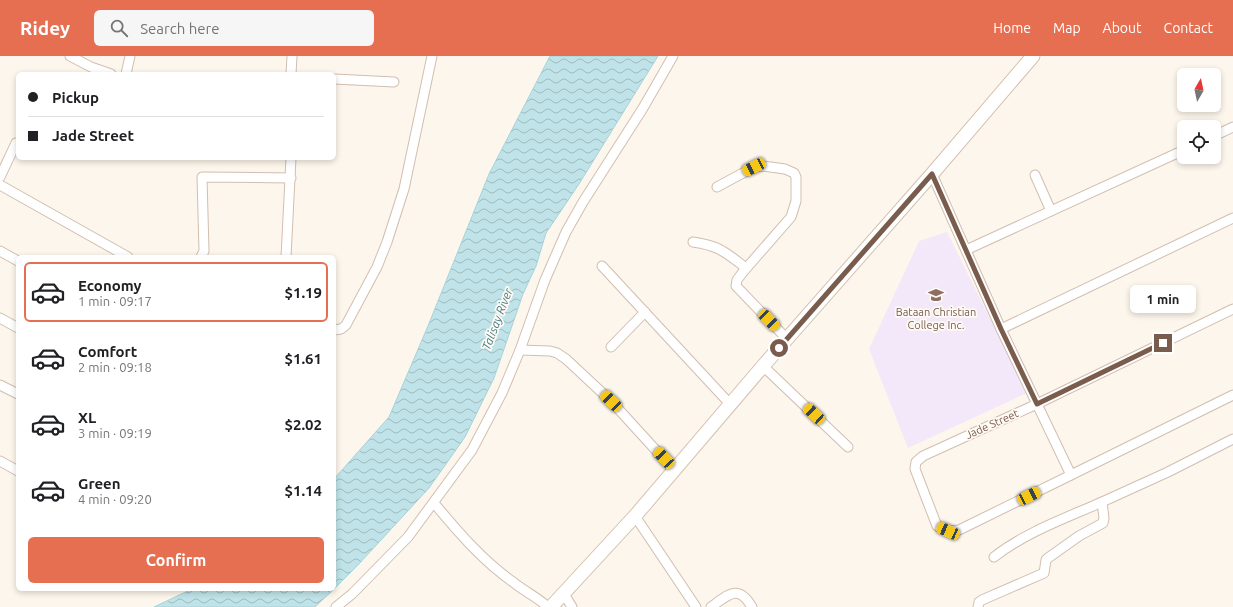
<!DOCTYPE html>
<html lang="en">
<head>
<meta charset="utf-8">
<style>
  :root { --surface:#fff; --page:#f6f6f6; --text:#202124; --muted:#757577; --line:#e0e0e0; --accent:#e76f51 }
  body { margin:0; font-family:Ubuntu,sans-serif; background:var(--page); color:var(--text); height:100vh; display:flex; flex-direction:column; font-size:15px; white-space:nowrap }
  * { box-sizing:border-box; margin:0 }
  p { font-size:13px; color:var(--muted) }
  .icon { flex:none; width:22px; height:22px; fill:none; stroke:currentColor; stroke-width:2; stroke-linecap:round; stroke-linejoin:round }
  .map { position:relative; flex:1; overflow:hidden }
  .panel { position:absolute; left:16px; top:199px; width:320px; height:336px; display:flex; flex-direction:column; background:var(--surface); border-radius:6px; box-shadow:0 2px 6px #0003 }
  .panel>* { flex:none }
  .banner { position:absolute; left:16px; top:16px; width:320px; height:88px; border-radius:6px; box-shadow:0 2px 6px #0003; display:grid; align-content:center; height:88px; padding:0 12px; background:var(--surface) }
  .needle { width:26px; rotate:9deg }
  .fabs { position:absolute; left:1177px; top:12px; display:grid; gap:8px }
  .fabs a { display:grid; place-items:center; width:44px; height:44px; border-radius:6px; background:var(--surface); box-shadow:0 2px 6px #0003; font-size:20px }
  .end { position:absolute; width:18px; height:18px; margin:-9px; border:5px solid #7a5c4d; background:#fff; box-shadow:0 0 0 2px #fff }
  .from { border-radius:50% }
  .bubble { position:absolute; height:28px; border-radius:6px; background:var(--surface); box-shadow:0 2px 6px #0003; font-size:13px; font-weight:700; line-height:28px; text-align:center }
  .car { position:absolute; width:12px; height:24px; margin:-12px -6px; border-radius:5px; box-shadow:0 0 3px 1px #0007; background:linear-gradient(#f5c518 24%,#345 0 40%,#f5c518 0 76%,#345 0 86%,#f5c518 0) }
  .banner b { display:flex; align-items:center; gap:14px; height:38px; font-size:15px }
  .banner b+b { border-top:1px solid var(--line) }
  .banner i { width:10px; height:10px; background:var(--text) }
  ul { padding:7px 0 0; list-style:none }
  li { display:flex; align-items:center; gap:12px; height:60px; margin:0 8px 6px; padding:0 4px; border:2px solid transparent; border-radius:6px }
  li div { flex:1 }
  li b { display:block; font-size:15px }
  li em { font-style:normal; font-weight:700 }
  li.active { border-color:var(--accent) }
  li>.icon { width:36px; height:36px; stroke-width:1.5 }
  .cta { display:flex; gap:8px; margin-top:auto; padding:8px 12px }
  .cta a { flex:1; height:46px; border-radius:6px; background:var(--accent); color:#fff; font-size:16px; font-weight:700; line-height:46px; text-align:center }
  header { display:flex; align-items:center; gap:24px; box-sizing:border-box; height:56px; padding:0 20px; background:var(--accent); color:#fff }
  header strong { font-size:19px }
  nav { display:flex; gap:22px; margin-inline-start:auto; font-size:14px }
  .search { width:280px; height:36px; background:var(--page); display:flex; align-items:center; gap:10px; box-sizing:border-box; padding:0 14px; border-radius:6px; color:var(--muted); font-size:15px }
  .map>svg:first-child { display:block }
  .education { fill:#f3e8fa }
  .water { fill:url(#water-waves); stroke:#a5d3da }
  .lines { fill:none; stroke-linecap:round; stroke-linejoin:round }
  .minor-casing { stroke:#d1beb0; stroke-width:11 }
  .secondary-casing { stroke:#d6c0b0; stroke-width:15 }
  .minor { stroke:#fff; stroke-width:9 }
  .secondary { stroke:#fff; stroke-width:13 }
  .route { stroke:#7a5c4d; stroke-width:5 }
  .labels { text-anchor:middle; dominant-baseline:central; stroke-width:3.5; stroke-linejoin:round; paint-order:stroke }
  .education-label { font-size:11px; fill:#785e54; stroke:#fffaf3 }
  .street-label { font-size:11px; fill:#7a5c4d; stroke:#fffaf3 }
  .water-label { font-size:12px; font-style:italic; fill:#437c86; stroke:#fffaf3 }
</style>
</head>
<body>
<header>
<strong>Ridey</strong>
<div class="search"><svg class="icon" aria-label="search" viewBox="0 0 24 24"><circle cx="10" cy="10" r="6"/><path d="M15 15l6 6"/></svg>Search here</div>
<nav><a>Home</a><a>Map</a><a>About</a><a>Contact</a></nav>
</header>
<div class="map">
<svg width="1233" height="551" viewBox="0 0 1233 551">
  <defs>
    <pattern id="water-waves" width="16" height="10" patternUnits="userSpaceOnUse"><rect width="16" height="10" fill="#bfe3e8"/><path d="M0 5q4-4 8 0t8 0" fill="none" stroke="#a0bbbe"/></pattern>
  </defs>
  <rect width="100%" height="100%" fill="#fdf6ec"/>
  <path class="education" d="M 947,176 L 1027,337 L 908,392 L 869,293 L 919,185 Z"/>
  <g class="water">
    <path d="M 550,0 L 658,0 L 579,128 L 546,177 L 536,210 L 523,238 L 494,322 L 465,381 L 429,432 L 357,510 L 334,533 L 334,423 L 389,361 L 428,270 L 489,118 Z"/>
    <path d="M 192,533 L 334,533 L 315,551 L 154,551 Z"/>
  </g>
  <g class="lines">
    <defs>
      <g id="minor">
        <path d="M 70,0 L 91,11 L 111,18"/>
        <path d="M 126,18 L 130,0"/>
        <path d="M 291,18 L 292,0"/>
        <path d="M 334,23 L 394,26"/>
        <path d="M 1214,80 L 1233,71"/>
        <path d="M 932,118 L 1001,273 L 1071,419 L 1233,339"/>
        <path d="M 1035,119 L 1051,155"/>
        <path d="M 0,121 L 16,87"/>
        <path d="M 0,129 L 128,201"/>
        <path d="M 717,131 L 754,111 L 763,110 L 785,113 L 794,117 L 796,121 L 796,145 L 791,161 L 743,216 L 737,224 L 736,230 L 787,283"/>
        <path d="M 693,186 C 720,190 725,196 746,212"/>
        <path d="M 966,194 L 1184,94"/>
        <path d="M 0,195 L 18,205"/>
        <path d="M 201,201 L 204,195 L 202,121 L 291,122"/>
        <path d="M 286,201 L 291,102"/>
        <path d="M 602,210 L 730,348"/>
        <path d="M 0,262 L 18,272"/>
        <path d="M 1001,273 L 1233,162"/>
        <path d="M 334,274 L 341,273 L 346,269 L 377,211 L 387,186 L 404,133 L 432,0"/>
        <path d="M 611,291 L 645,256"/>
        <path d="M 520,294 L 550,295 L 557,297 L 566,303 L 611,345 L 674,414"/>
        <path d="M 763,310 L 848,391"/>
        <path d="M 0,329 L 18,338"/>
        <path d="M 0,405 L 18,415"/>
        <path d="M 1071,419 L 959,474 L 948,475 L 937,470 L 915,413 L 916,406 L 923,400 L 1037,348 L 1233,253"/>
        <path d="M 434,447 C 458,476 482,504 513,526 C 524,535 537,541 548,551"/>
        <path d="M 635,460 L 696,551"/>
        <path d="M 994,501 C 1026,476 1066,462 1102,446"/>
        <path d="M 564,538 L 572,551"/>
        <path d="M 336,551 L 352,538 L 408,481 L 472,394 L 502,337 L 520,294 L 545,224 L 566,176 L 583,146 L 643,52 L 673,0"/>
        <path d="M 711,551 C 728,539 738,527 752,551"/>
        <path d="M 978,551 L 979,546 L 982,544 L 1044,517 L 1046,504 L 1048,502 L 1079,480 L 1103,467 L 1104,462 L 1102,446 L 1168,416 L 1233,383"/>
      </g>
      <path id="secondary" d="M 551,551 L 635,460 L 763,310 L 932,118 L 1033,0"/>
    </defs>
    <use href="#minor" class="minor-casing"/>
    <use href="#secondary" class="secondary-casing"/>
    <use href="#minor" class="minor"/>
    <use href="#secondary" class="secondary"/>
  </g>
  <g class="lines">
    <path class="route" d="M 779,292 L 932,118 L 1001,273 L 1037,348 L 1163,287"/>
  </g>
  <defs>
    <symbol id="school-bare" viewBox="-9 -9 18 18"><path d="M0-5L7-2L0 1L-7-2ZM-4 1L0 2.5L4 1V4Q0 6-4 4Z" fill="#8d6e63" stroke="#fffaf3" stroke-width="2.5" paint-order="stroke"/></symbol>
  </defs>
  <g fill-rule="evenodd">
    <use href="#school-bare" x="925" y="228" width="22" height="22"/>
  </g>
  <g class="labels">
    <g class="education-label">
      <text x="936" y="256">Bataan Christian<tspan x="936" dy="13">College Inc.</tspan></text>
    </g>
    <g class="street-label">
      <text transform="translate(992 368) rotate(-24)">Jade Street</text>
    </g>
    <g class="water-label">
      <text transform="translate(497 263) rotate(-69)">Talisay River</text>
    </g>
  </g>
</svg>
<div class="fabs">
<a><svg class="needle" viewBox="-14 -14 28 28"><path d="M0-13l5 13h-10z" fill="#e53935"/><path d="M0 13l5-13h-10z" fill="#757577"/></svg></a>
<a><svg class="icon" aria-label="locate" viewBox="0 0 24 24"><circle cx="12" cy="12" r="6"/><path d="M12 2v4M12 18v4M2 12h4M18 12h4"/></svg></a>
</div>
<i class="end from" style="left:779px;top:292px"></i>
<i class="end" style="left:1163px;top:287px"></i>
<div class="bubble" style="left:1130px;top:229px;width:66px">1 min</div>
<i class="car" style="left:754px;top:111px;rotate:244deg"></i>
<i class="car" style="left:769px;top:264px;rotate:136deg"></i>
<i class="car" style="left:611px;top:345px;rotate:314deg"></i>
<i class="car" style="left:814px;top:358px;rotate:313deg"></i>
<i class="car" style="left:664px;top:402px;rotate:317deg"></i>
<i class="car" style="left:1029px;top:440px;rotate:64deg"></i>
<i class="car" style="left:948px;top:475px;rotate:294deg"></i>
<div class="banner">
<b><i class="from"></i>Pickup</b>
<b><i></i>Jade Street</b>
</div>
<section class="panel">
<ul>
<li class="active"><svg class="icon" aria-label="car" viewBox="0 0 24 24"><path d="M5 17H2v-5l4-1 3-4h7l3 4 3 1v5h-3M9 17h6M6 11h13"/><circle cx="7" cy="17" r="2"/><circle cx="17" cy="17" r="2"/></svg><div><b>Economy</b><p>1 min · 09:17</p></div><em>$1.19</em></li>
<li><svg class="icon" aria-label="car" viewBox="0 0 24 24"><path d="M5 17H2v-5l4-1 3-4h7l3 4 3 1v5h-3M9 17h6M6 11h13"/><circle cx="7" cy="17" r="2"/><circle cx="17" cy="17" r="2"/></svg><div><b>Comfort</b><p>2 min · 09:18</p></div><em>$1.61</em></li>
<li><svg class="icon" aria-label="car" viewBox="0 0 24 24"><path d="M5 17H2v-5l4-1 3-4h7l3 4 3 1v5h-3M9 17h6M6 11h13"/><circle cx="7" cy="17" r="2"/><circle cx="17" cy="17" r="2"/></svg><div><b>XL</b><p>3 min · 09:19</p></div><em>$2.02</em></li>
<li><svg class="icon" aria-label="car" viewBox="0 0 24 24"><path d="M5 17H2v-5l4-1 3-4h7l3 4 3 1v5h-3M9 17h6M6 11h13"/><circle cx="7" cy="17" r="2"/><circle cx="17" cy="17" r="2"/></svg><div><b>Green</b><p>4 min · 09:20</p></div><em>$1.14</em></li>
</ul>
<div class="cta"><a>Confirm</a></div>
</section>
</div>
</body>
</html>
